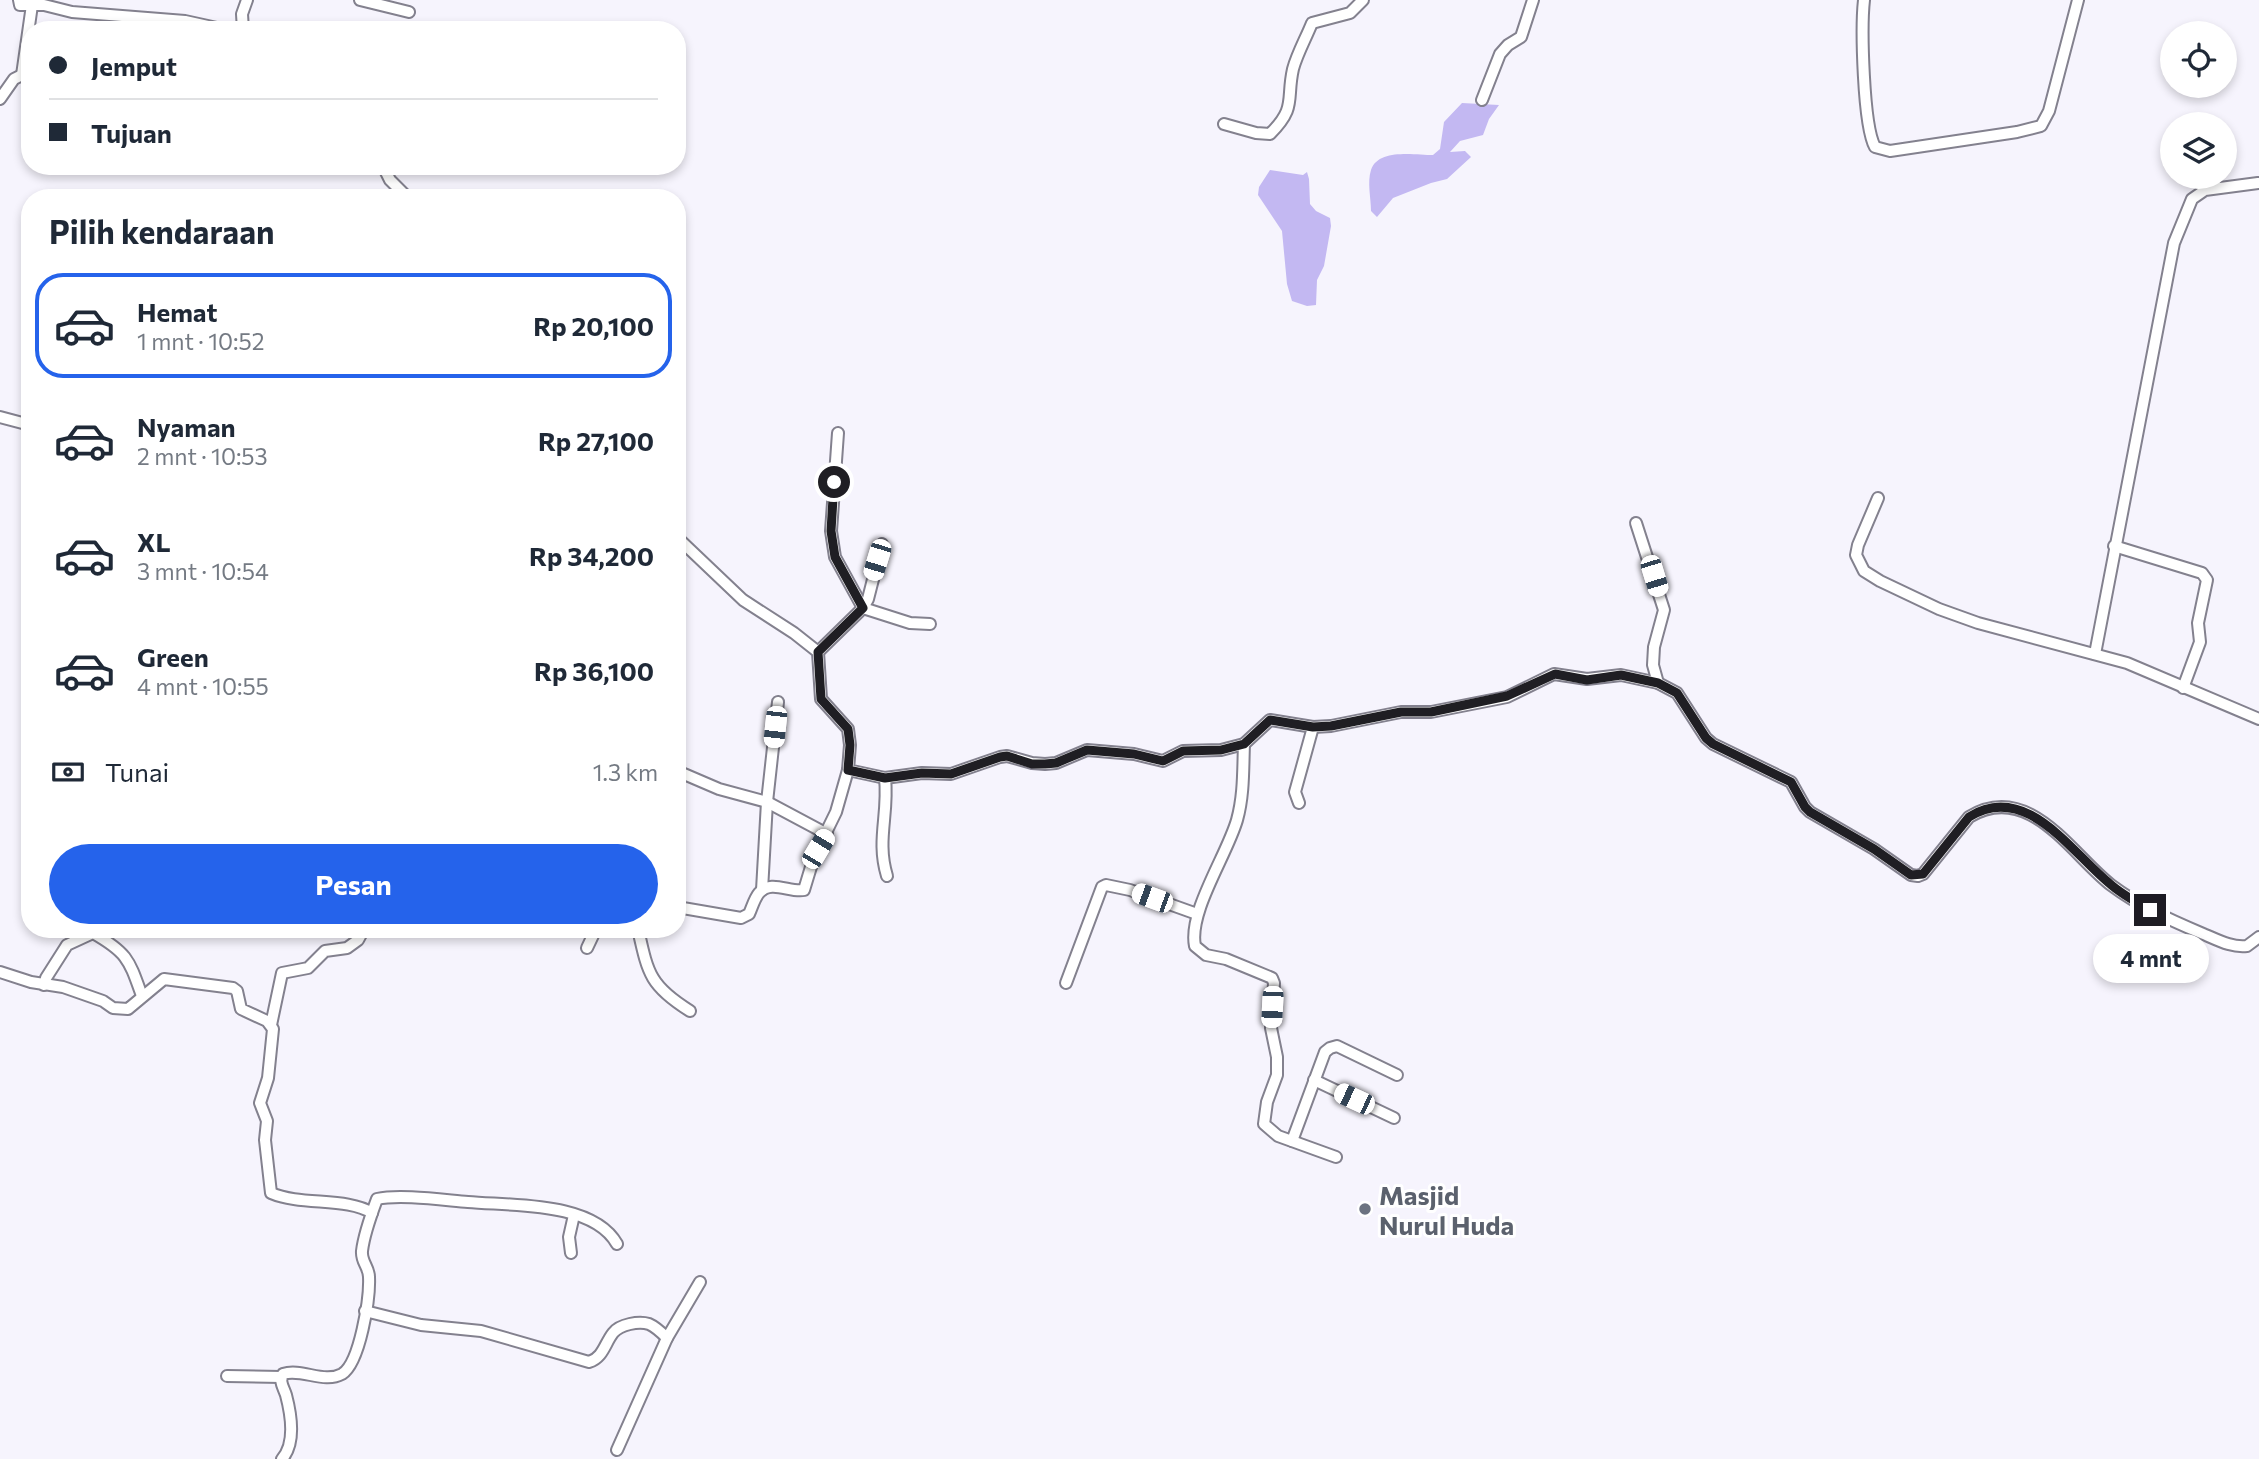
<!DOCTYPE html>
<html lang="id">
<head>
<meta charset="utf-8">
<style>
  :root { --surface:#fff; --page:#f2f2f3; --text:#1f2937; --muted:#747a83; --line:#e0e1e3; --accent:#2563eb }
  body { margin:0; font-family:Commissioner,sans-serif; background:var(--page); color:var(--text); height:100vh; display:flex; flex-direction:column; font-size:26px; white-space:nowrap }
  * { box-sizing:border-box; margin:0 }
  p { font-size:23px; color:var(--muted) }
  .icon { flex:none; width:38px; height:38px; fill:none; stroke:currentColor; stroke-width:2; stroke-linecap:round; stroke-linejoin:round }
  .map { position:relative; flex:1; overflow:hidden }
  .details { position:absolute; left:21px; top:189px; width:665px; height:749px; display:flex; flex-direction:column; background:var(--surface); border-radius:28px; box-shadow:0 4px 10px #0003 }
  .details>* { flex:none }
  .banner { position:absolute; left:21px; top:21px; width:665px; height:154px; border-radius:28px; box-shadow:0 4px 10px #0003; display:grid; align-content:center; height:154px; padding:0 28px; background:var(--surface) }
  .buttons { position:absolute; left:2160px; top:21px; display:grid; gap:14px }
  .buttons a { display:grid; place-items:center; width:77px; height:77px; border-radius:50%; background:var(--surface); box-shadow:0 4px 10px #0003; font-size:35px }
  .end { position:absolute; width:32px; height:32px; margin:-16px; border:9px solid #1f1e23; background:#fff; box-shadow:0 0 0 4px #fff }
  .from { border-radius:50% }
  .bubble { position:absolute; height:49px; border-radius:24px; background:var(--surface); box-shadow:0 4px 10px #0003; font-size:23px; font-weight:700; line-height:49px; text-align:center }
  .car { position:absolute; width:21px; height:42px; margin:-21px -10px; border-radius:9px; box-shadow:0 0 5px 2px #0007; background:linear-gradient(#fff 24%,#345 0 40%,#fff 0 76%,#345 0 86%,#fff 0) }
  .banner b { display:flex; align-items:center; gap:24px; height:66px; font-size:26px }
  .banner b+b { border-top:2px solid var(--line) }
  .banner i { width:18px; height:18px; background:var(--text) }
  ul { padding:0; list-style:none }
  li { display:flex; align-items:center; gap:21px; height:105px; margin:0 14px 10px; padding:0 14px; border:4px solid transparent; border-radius:28px }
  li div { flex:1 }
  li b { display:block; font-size:26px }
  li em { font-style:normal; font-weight:700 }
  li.active { border-color:var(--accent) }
  li>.icon { width:63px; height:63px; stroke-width:1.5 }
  h2 { padding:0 28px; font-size:32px; line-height:84px }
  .pay { display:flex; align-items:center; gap:18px; height:77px; padding:0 28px; font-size:26px }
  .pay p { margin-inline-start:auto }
  .primary-button { display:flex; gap:14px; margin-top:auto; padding:14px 28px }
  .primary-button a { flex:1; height:80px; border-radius:42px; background:var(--accent); color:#fff; font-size:28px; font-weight:700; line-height:80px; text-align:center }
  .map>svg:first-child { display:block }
  .forest { fill:#c3b8f2 }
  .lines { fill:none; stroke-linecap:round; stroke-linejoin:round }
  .minor-casing { stroke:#83818e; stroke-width:14 }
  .minor { stroke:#fff; stroke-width:10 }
  .route { stroke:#1f1e23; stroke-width:9 }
  .worship-dot { fill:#6b7280; stroke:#fff; stroke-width:2.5 }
  .labels { text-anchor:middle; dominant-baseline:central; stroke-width:6; stroke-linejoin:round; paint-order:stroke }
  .worship-label { font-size:26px; font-weight:bold; fill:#5b616d; stroke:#fff; text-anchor:start }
</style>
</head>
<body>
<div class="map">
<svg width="2259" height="1459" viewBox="0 0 2259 1459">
  <rect width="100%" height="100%" fill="#f6f4fd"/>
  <g class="forest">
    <path d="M 1462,103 L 1499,105 L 1489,119 L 1483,135 L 1460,141 L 1450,152 L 1465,151 L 1471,157 L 1447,179 L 1431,183 L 1393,198 L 1377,217 L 1371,211 C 1371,198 1367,182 1371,170 C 1378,148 1415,155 1433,155 L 1440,149 L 1444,122 Z"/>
    <path d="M 1270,170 L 1303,175 L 1307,172 L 1309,179 L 1310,204 L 1316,211 L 1330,218 L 1331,226 L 1324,266 L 1317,280 L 1316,305 L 1307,306 L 1292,301 L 1287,284 L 1282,231 L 1258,195 L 1259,187 Z"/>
  </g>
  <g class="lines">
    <defs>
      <g id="minor">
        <path d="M 19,0 L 20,5 L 44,5 L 72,12 L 185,21 L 226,30"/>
        <path d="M 360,0 L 409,12"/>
        <path d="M 1864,0 C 1861,27 1863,125 1875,147 L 1890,151 L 2017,132 L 2041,126 L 2049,111 L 2078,0"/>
        <path d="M 243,30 L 242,14 L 247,0"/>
        <path d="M 22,75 L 32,5"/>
        <path d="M 0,99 L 14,79 L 22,75 L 30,76"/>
        <path d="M 1482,100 L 1500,54 L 1508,45 L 1521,37 L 1533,0"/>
        <path d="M 1224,124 L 1256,133 L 1270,134 C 1297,107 1286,100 1293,69 C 1297,54 1306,38 1312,23 L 1350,13 L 1363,0"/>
        <path d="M 383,166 L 390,180 L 408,198"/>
        <path d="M 0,417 L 30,425"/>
        <path d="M 838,433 L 831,531 L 835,557 L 863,608 L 910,623 L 930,624"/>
        <path d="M 1878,498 L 1858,545 L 1856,555 L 1864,571 L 1880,581 L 1939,609 L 1978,623 L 2127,663 L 2259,719"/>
        <path d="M 1636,523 L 1664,610 L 1654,647 L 1653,665 L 1658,683"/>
        <path d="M 677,540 L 682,542 L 743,600 L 794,633 L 818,652 L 821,699 L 848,729 L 850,745 L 848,770 L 885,778 L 922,773 L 951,774 L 1000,757 L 1007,756 L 1032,763 L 1045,764 L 1056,763 L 1087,750 L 1134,754 L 1163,761 L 1183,751 L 1221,750 L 1244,744 L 1270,720 L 1313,727 L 1331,726 L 1401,712 L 1431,712 L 1507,697 L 1554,674 L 1587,679 L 1621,675 L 1658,683 L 1677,693 L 1706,738 L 1713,744 L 1791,782 L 1805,807 L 1810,812 L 1874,849 L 1911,875 L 1918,876 L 1923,874 L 1969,817 C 2029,780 2072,855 2111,885 C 2139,906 2170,920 2201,933 C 2216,939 2231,948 2247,946 L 2259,937"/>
        <path d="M 2114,546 L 2202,573 L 2207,580 L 2198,623 L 2200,642 L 2183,688"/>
        <path d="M 818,652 L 863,608 L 868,599 L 882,544"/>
        <path d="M 2095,654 L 2174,243 L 2192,199 L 2205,190 L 2258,183"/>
        <path d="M 1244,744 C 1243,769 1244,795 1237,820 C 1227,855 1188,912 1195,946 L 1206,955 L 1226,959 L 1272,978 L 1274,983 L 1271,1028 L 1277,1057 L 1277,1075 L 1267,1102 L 1264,1124 L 1278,1136 L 1336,1157"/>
        <path d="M 677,771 L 719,789 L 767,802 L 827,834"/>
        <path d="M 885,778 C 889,814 876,840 887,876"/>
        <path d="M 1299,803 L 1295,792 L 1313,727"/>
        <path d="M 762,890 L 767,802 L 778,702"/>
        <path d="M 677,907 L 741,918 L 749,914 C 752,908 754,899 759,893 C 771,879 790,893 804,890 L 814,857 L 836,812 L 848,770"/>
        <path d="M 638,929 C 648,974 650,986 690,1011"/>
        <path d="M 587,948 L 596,929"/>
        <path d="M 0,972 L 31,982 L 63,987 L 103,1001 L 113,1008 L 128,1009 L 164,979 L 233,988 L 237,991 L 241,1009 L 267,1021 L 273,1029 L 268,1078 L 260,1103 L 267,1121 L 265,1140 L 271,1193 C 301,1206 347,1197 372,1213"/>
        <path d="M 1066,983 L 1102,887 L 1106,885 L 1130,890 L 1197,914"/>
        <path d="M 44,985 L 46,978 L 67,945 L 93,933 C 128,953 129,960 142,996"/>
        <path d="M 271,1025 L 282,973 L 308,968 L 325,951 L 347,948 L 358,940 L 364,929"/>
        <path d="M 1314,1080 L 1394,1118"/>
        <path d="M 1292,1141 L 1325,1052 L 1330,1048 L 1337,1046 L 1397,1075"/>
        <path d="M 571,1253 L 569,1237 L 574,1215"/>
        <path d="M 365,1311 L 421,1325 L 481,1331 L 589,1362 C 603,1358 605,1343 613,1333 C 620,1324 639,1321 649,1324 C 656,1327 662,1333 667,1338"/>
        <path d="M 227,1376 L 281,1377"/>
        <path d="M 617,1450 L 667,1338 L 700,1282"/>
        <path d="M 282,1459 C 296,1443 291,1414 286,1395 C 283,1386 279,1382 283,1374 C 302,1368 324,1384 342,1374 C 360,1363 370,1298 369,1277 C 369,1267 361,1262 362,1251 C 364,1234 371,1215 377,1199 C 400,1194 443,1200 468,1202 C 511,1206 593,1201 617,1244"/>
      </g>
    </defs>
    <use href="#minor" class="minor-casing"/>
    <use href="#minor" class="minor"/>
  </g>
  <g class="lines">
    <path class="route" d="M 834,482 L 831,531 L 835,557 L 863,608 L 818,652 L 821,699 L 848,729 L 850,745 L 848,770 L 885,778 L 922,773 L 951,774 L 1000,757 L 1007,756 L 1032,764 L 1045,764 L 1056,763 L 1087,750 L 1134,754 L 1163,761 L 1183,751 L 1221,750 L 1244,744 L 1270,720 L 1313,727 L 1331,726 L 1401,712 L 1431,712 L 1507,696 L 1555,674 L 1587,680 L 1621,675 L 1658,683 L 1677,693 L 1706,738 L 1713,744 L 1791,782 L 1805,807 L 1810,812 L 1874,849 L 1911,875 L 1923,874 L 1969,817 C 2026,781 2071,852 2109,883 C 2121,894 2136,902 2150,910"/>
  </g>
  <circle class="worship-dot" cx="1365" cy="1209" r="7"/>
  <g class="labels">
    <g class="worship-label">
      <text x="1379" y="1194">Masjid<tspan x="1379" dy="30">Nurul Huda</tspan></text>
    </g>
  </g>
</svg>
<div class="buttons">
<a><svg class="icon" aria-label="locate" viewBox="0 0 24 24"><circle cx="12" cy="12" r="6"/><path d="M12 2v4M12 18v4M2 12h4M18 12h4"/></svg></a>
<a><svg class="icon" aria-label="layers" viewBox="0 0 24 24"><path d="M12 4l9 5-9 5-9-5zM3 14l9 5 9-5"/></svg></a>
</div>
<i class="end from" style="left:834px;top:482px"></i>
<i class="end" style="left:2150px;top:910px"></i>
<div class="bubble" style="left:2093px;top:934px;width:116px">4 mnt</div>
<i class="car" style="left:877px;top:560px;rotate:197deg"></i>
<i class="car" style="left:1654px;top:576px;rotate:163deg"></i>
<i class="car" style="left:775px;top:727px;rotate:186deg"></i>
<i class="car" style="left:818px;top:849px;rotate:31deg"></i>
<i class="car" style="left:1152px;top:898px;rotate:290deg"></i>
<i class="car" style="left:1272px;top:1007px;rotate:183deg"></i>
<i class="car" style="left:1354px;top:1099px;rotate:295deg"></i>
<div class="banner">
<b><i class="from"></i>Jemput</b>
<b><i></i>Tujuan</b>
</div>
<section class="details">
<h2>Pilih kendaraan</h2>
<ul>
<li class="active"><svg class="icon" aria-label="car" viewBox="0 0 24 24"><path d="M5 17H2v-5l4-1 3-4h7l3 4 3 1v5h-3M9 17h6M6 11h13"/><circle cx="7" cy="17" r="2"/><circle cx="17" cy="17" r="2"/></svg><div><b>Hemat</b><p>1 mnt · 10:52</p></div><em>Rp 20,100</em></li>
<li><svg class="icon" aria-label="car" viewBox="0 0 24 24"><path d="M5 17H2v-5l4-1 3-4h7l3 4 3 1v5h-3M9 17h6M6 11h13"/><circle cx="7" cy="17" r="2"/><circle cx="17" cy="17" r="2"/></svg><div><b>Nyaman</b><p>2 mnt · 10:53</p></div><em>Rp 27,100</em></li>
<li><svg class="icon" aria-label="car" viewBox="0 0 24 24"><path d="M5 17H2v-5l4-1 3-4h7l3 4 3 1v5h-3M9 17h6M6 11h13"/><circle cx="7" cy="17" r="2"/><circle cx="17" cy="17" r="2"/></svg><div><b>XL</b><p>3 mnt · 10:54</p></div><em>Rp 34,200</em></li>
<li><svg class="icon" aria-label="car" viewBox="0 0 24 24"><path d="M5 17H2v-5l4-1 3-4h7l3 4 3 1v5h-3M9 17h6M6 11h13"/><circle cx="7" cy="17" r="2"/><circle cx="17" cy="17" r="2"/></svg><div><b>Green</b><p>4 mnt · 10:55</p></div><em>Rp 36,100</em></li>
</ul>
<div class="pay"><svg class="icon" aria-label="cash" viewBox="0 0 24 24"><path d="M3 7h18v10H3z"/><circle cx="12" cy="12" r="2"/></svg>Tunai<p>1.3 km</p></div>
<div class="primary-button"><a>Pesan</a></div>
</section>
</div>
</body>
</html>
